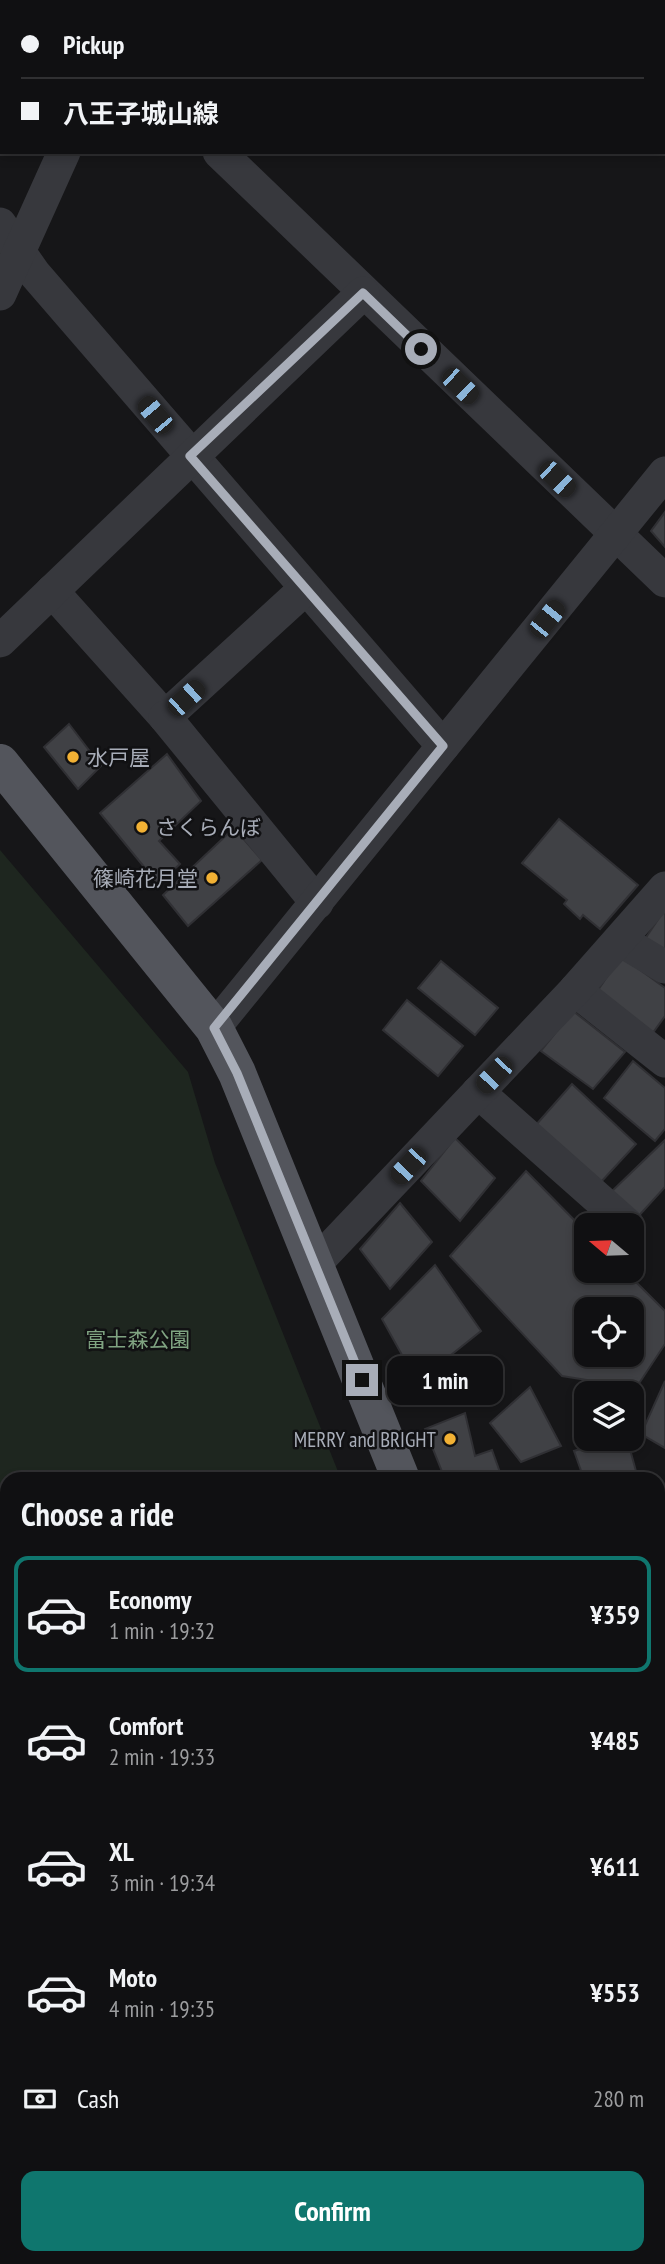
<!DOCTYPE html>
<html lang="en">
<head>
<meta charset="utf-8">
<style>
  :root { --surface:#101012; --page:#19191b; --text:#f1f3f6; --muted:#9c9d9f; --line:#303032; --accent:#0f766e }
  body { margin:0; font-family:"PT Sans Narrow","Noto Sans JP",sans-serif; background:var(--page); color:var(--text); height:100vh; display:flex; flex-direction:column; font-size:26px; white-space:nowrap }
  * { box-sizing:border-box; margin:0 }
  p { font-size:23px; color:var(--muted) }
  .icon { flex:none; width:38px; height:38px; fill:none; stroke:currentColor; stroke-width:2; stroke-linecap:round; stroke-linejoin:round }
  .map { position:relative; flex:1; overflow:hidden }
  .details { position:absolute; left:0px; top:1472px; width:665px; height:793px; display:flex; flex-direction:column; background:var(--surface); border-radius:21px 21px 0 0; box-shadow:0 4px 10px #0003,0 0 0 2px var(--line) }
  .details>* { flex:none }
  .guide { position:absolute; left:0px; top:0px; width:665px; height:154px; box-shadow:0 4px 10px #0003,0 0 0 2px var(--line); display:grid; align-content:center; height:154px; padding:0 21px; background:var(--surface) }
  .needle { width:46px; rotate:289deg }
  .controls { position:absolute; left:574px; top:1213px; display:grid; gap:14px }
  .controls a { display:grid; place-items:center; width:70px; height:70px; border-radius:14px; background:var(--surface); box-shadow:0 4px 10px #0003,0 0 0 2px var(--line); font-size:35px }
  .end { position:absolute; width:32px; height:32px; margin:-16px; border:9px solid #a8adb8; background:#111; box-shadow:0 0 0 4px #111 }
  .from { border-radius:50% }
  .bubble { position:absolute; height:49px; border-radius:14px; background:var(--surface); box-shadow:0 4px 10px #0003,0 0 0 2px var(--line); font-size:23px; font-weight:800; line-height:49px; text-align:center }
  .car { position:absolute; width:21px; height:42px; margin:-21px -10px; border-radius:9px; box-shadow:0 0 5px 2px #0007; background:linear-gradient(#222 24%,#8ab4d8 0 40%,#222 0 76%,#8ab4d8 0 86%,#222 0) }
  .guide b { display:flex; align-items:center; gap:24px; height:66px; font-size:26px }
  .guide b+b { border-top:2px solid var(--line) }
  .guide i { width:18px; height:18px; background:var(--text) }
  ul { padding:0; list-style:none }
  li { display:flex; align-items:center; gap:21px; height:116px; margin:0 14px 10px; padding:0 7px; border:4px solid transparent; border-radius:14px }
  li div { flex:1 }
  li b { display:block; font-size:26px }
  li em { font-style:normal; font-weight:800 }
  li.selected { border-color:var(--accent) }
  li>.icon { width:63px; height:63px; stroke-width:1.5 }
  h2 { padding:0 21px; font-size:32px; line-height:84px }
  .pay { display:flex; align-items:center; gap:18px; height:77px; padding:0 21px; font-size:26px }
  .pay p { margin-inline-start:auto }
  .button { display:flex; gap:14px; margin-top:auto; padding:14px 21px }
  .button a { flex:1; height:80px; border-radius:14px; background:var(--accent); color:#fff; font-size:28px; font-weight:800; line-height:80px; text-align:center }
  .map>svg:first-child { display:block }
  .green { fill:#1e261f }
  .building { fill:#404145; stroke:#303034; stroke-width:2; fill-rule:evenodd }
  .lines { fill:none; stroke-linecap:round; stroke-linejoin:round }
  .minor { stroke:#37383d; stroke-width:33 }
  .major { stroke:#53555c; stroke-width:38 }
  .route { stroke:#a8adb8; stroke-width:9 }
  .poi-dot { fill:#f2b134; stroke:#111113; stroke-width:2.5 }
  .labels { text-anchor:middle; dominant-baseline:central; stroke-width:5; stroke-linejoin:round; paint-order:stroke }
  .poi-label { font-size:21px; fill:#a8adb8; stroke:#111113; text-anchor:start }
  .park-label { font-size:21px; fill:#7fa381; stroke:#111113 }
</style>
</head>
<body>
<div class="map">
<svg width="665" height="2264" viewBox="0 0 665 2264">
  <rect width="100%" height="100%" fill="#161618"/>
  <path class="green" d="M 0,850 L 188,1072 L 215,1163 L 341,1479 L 7,1479 L 7,2258 L 654,2258 L 657,2264 L 0,2264 Z"/>
  <g class="building">
    <path d="M 665,512 L 665,547 L 651,531 Z"/>
    <path d="M 69,724 L 101,766 L 78,789 L 44,747 Z"/>
    <path d="M 167,754 L 201,801 L 159,841 L 180,864 L 158,884 L 100,813 Z"/>
    <path d="M 559,819 L 638,885 L 600,929 L 583,915 L 580,919 L 564,904 L 567,900 L 522,863 Z"/>
    <path d="M 234,828 L 262,860 L 188,926 L 163,895 Z"/>
    <path d="M 665,909 L 665,953 L 645,939 Z"/>
    <path d="M 621,956 L 665,988 L 665,1016 L 647,1041 L 592,999 Z"/>
    <path d="M 441,961 L 498,1008 L 475,1035 L 418,988 Z"/>
    <path d="M 407,1000 L 463,1046 L 438,1076 L 383,1030 Z"/>
    <path d="M 573,1011 L 625,1052 L 593,1089 L 541,1051 Z"/>
    <path d="M 633,1061 L 665,1088 L 665,1129 L 655,1141 L 604,1098 Z"/>
    <path d="M 572,1084 L 636,1144 L 600,1183 L 535,1126 Z"/>
    <path d="M 455,1138 L 495,1178 L 460,1221 L 421,1181 Z"/>
    <path d="M 665,1140 L 665,1187 L 635,1220 L 609,1194 Z"/>
    <path d="M 526,1171 L 586,1232 L 586,1270 L 624,1270 L 665,1311 L 665,1344 L 636,1388 L 562,1376 L 450,1256 ZM 586,1309 L 632,1309 L 632,1354 L 586,1354 Z"/>
    <path d="M 400,1203 L 432,1242 L 390,1289 L 360,1249 Z"/>
    <path d="M 435,1265 L 481,1331 L 417,1382 L 382,1319 Z"/>
    <path d="M 665,1381 L 665,1448 L 641,1434 Z"/>
    <path d="M 530,1387 L 561,1446 L 521,1462 L 490,1423 Z"/>
    <path d="M 465,1413 L 475,1456 L 492,1450 L 502,1478 L 445,1479 L 425,1429 Z"/>
    <path d="M 614,1438 L 627,1438 L 637,1475 L 626,1479 L 584,1479 L 574,1451 Z"/>
    <path d="M 665,1550 L 665,1588 L 658,1592 L 658,1553 Z"/>
    <path d="M 665,1602 L 665,1640 L 658,1643 L 658,1606 Z"/>
    <path d="M 665,1650 L 665,1707 L 658,1686 L 658,1654 Z"/>
    <path d="M 665,1744 L 665,1955 L 658,1938 L 658,1747 Z"/>
  </g>
  <g class="lines">
    <g class="minor">
      <path d="M 540,0 L 543,2"/>
      <path d="M 133,2 L 133,0"/>
      <path d="M 663,87 L 665,88"/>
      <path d="M 219,152 L 665,581"/>
      <path d="M 0,224 L 34,273 L 443,746"/>
      <path d="M 0,294 L 64,152"/>
      <path d="M 52,591 L 165,717 L 305,589"/>
      <path d="M 0,641 L 363,293"/>
      <path d="M 165,717 L 317,903"/>
      <path d="M 620,940 L 665,967"/>
      <path d="M 575,990 L 665,1061"/>
      <path d="M 214,1028 L 665,473"/>
      <path d="M 478,1092 L 628,1225"/>
      <path d="M 315,1264 L 575,990 L 665,888"/>
      <path d="M 658,1515 L 665,1511"/>
      <path d="M 501,2258 L 502,2264"/>
    </g>
    <g class="major">
      <path d="M 0,763 L 214,1028 L 237,1073 L 401,1479"/>
      <path d="M 658,2115 L 665,2132"/>
    </g>
  </g>
  <g class="lines">
    <path class="route" d="M 362,1380 L 237,1073 L 214,1028 L 443,746 L 190,456 L 363,293 L 421,349"/>
  </g>
  <g class="poi-dot">
    <circle cx="73" cy="757" r="7"/>
    <circle cx="142" cy="827" r="7"/>
    <circle cx="212" cy="878" r="7"/>
    <circle cx="450" cy="1439" r="7"/>
  </g>
  <g class="labels">
    <g class="poi-label">
      <text x="87" y="757">水戸屋</text>
      <text x="156" y="827">さくらんぼ</text>
      <text x="198" y="878" text-anchor="end">篠崎花月堂</text>
      <text x="436" y="1439" text-anchor="end">MERRY and BRIGHT</text>
    </g>
    <g class="park-label">
      <text x="138" y="1339">富士森公園</text>
    </g>
  </g>
</svg>
<div class="controls">
<a><svg class="needle" viewBox="-14 -14 28 28"><path d="M0-13l5 13h-10z" fill="#e53935"/><path d="M0 13l5-13h-10z" fill="#9c9d9f"/></svg></a>
<a><svg class="icon" aria-label="locate" viewBox="0 0 24 24"><circle cx="12" cy="12" r="6"/><path d="M12 2v4M12 18v4M2 12h4M18 12h4"/></svg></a>
<a><svg class="icon" aria-label="layers" viewBox="0 0 24 24"><path d="M12 4l9 5-9 5-9-5zM3 14l9 5 9-5"/></svg></a>
</div>
<i class="end from" style="left:421px;top:349px"></i>
<i class="end" style="left:362px;top:1380px"></i>
<div class="bubble" style="left:387px;top:1356px;width:116px">1 min</div>
<i class="car" style="left:460px;top:386px;rotate:134deg"></i>
<i class="car" style="left:155px;top:415px;rotate:320deg"></i>
<i class="car" style="left:557px;top:479px;rotate:134deg"></i>
<i class="car" style="left:547px;top:619px;rotate:39deg"></i>
<i class="car" style="left:186px;top:698px;rotate:48deg"></i>
<i class="car" style="left:494px;top:1075px;rotate:224deg"></i>
<i class="car" style="left:408px;top:1166px;rotate:223deg"></i>
<div class="guide">
<b><i class="from"></i>Pickup</b>
<b><i></i>八王子城山線</b>
</div>
<section class="details">
<h2>Choose a ride</h2>
<ul>
<li class="selected"><svg class="icon" aria-label="car" viewBox="0 0 24 24"><path d="M5 17H2v-5l4-1 3-4h7l3 4 3 1v5h-3M9 17h6M6 11h13"/><circle cx="7" cy="17" r="2"/><circle cx="17" cy="17" r="2"/></svg><div><b>Economy</b><p>1 min · 19:32</p></div><em>¥359</em></li>
<li><svg class="icon" aria-label="car" viewBox="0 0 24 24"><path d="M5 17H2v-5l4-1 3-4h7l3 4 3 1v5h-3M9 17h6M6 11h13"/><circle cx="7" cy="17" r="2"/><circle cx="17" cy="17" r="2"/></svg><div><b>Comfort</b><p>2 min · 19:33</p></div><em>¥485</em></li>
<li><svg class="icon" aria-label="car" viewBox="0 0 24 24"><path d="M5 17H2v-5l4-1 3-4h7l3 4 3 1v5h-3M9 17h6M6 11h13"/><circle cx="7" cy="17" r="2"/><circle cx="17" cy="17" r="2"/></svg><div><b>XL</b><p>3 min · 19:34</p></div><em>¥611</em></li>
<li><svg class="icon" aria-label="car" viewBox="0 0 24 24"><path d="M5 17H2v-5l4-1 3-4h7l3 4 3 1v5h-3M9 17h6M6 11h13"/><circle cx="7" cy="17" r="2"/><circle cx="17" cy="17" r="2"/></svg><div><b>Moto</b><p>4 min · 19:35</p></div><em>¥553</em></li>
</ul>
<div class="pay"><svg class="icon" aria-label="cash" viewBox="0 0 24 24"><path d="M3 7h18v10H3z"/><circle cx="12" cy="12" r="2"/></svg>Cash<p>280 m</p></div>
<div class="button"><a>Confirm</a></div>
</section>
</div>
</body>
</html>
